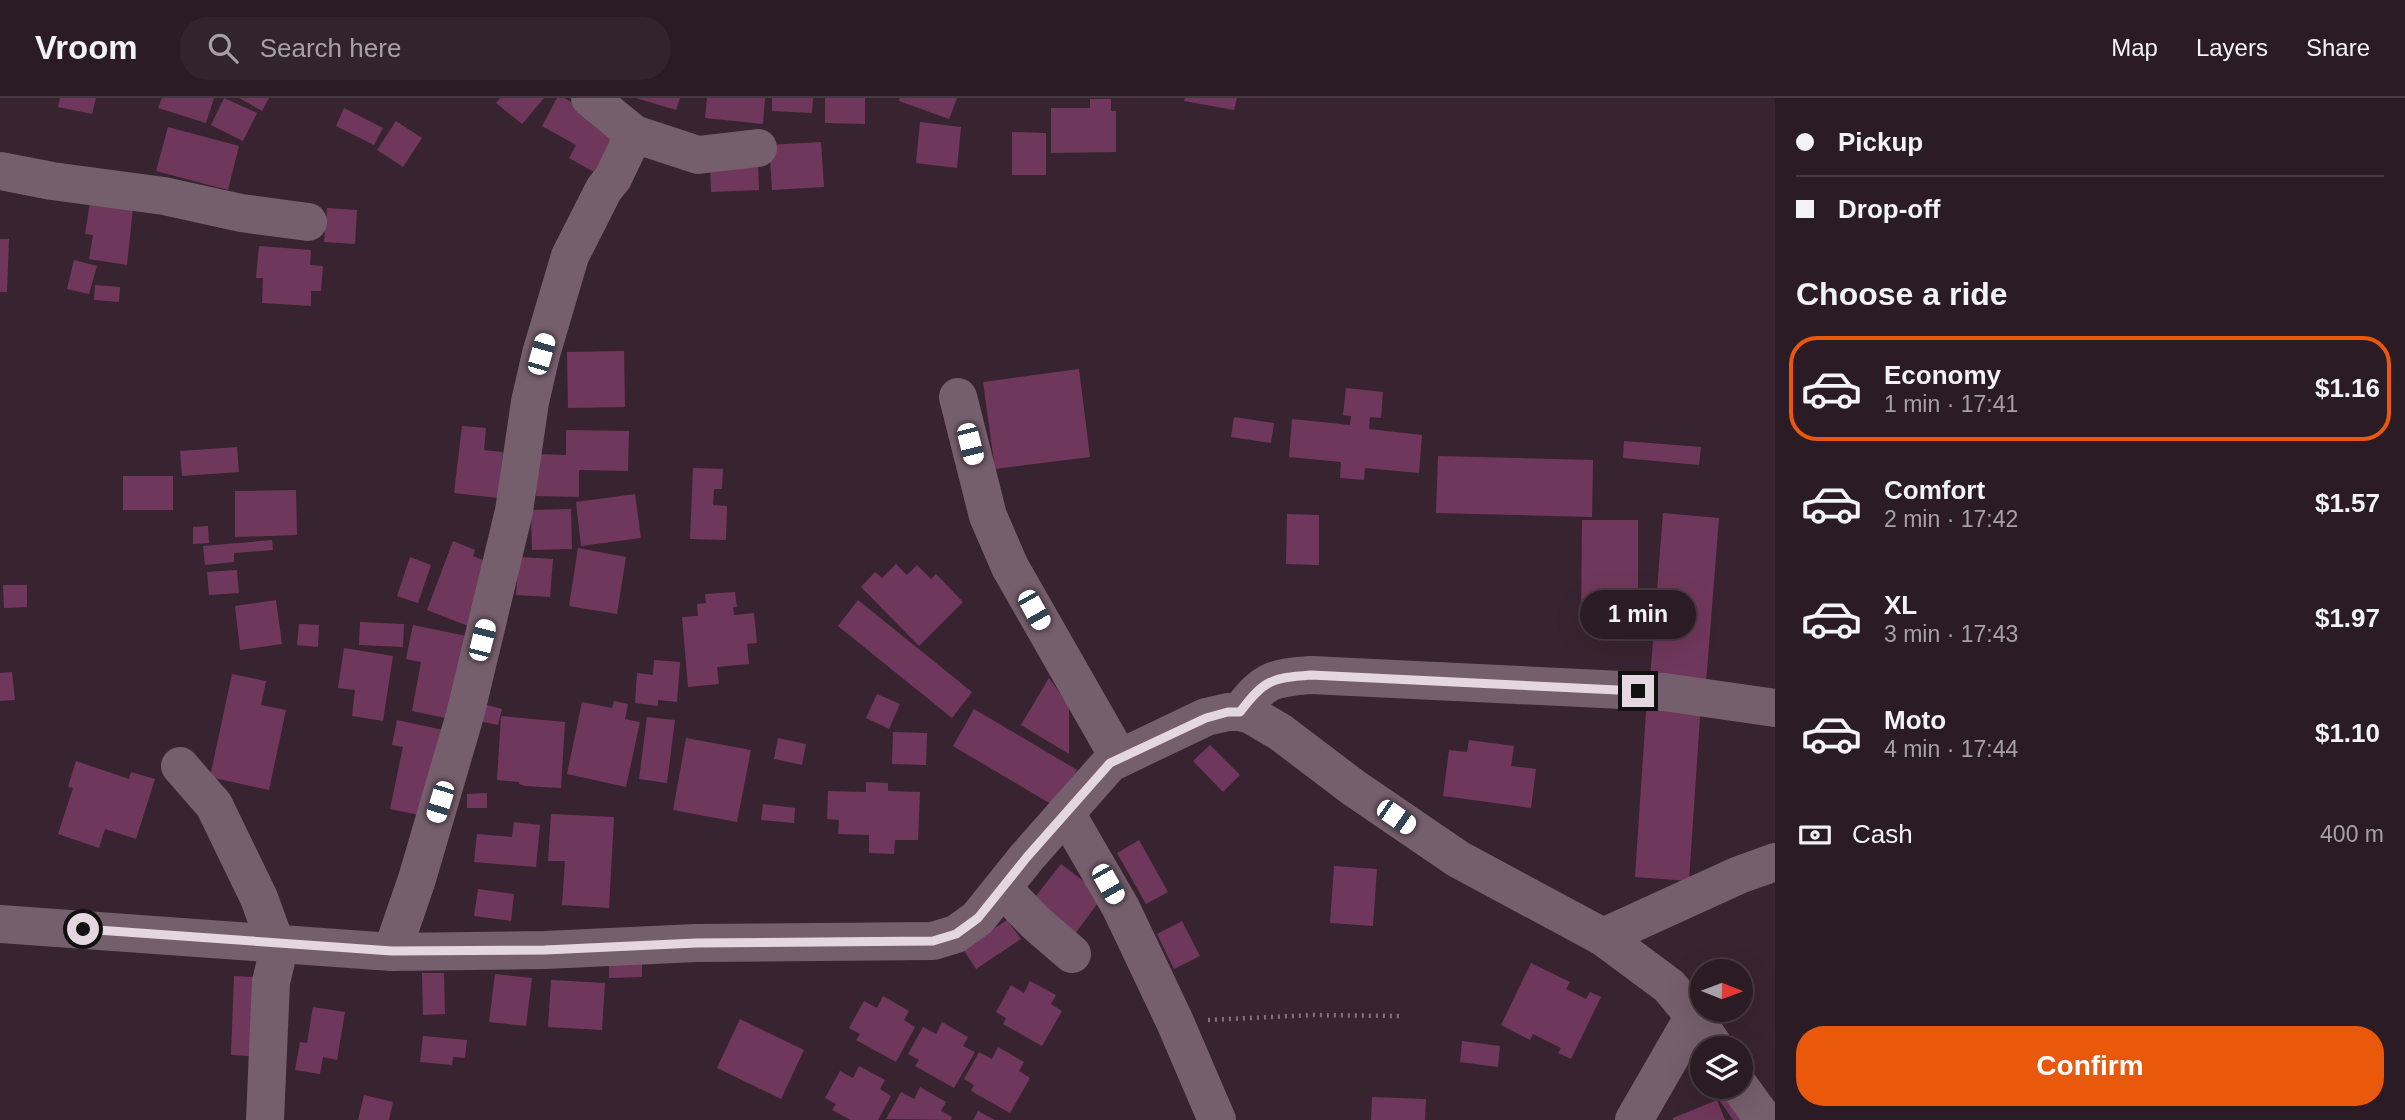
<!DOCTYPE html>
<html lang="en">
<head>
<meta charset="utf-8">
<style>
  :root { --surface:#2a1b24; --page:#32242c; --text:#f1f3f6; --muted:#a5a1a6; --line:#463941; --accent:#ea580c }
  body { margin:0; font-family:Arial,sans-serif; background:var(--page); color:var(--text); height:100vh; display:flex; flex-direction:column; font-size:26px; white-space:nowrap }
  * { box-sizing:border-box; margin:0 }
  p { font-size:23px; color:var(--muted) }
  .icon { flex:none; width:38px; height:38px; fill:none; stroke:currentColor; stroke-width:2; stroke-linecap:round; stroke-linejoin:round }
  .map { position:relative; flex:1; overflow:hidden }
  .details { display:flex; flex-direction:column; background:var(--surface); width:630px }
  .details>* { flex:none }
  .guide { display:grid; align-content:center; height:154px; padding:0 21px; background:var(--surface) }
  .needle { width:46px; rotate:91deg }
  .buttons { position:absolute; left:1690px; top:861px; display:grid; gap:14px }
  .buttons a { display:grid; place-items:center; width:63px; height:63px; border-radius:50%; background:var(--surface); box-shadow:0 7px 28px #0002,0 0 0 2px var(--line); font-size:35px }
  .end { position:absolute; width:32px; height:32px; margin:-16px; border:9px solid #e5d7df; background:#111; box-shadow:0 0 0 4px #111 }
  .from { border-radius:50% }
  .bubble { position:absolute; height:49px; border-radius:24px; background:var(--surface); box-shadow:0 7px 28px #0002,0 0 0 2px var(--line); font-size:23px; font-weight:600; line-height:49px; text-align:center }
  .car { position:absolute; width:21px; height:42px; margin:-21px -10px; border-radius:9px; box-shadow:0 0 5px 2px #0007; background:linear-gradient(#fff 24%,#345 0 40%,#fff 0 76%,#345 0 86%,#fff 0) }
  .guide b { display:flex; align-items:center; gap:24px; height:66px; font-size:26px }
  .guide b+b { border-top:2px solid var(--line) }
  .guide i { width:18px; height:18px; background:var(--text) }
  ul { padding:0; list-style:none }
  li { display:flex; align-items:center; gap:21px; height:105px; margin:0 14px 10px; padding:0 7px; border:4px solid transparent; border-radius:28px }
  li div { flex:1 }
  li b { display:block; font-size:26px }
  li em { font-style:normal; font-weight:600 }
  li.on { border-color:var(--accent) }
  li>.icon { width:63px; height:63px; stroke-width:1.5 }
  h2 { padding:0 21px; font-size:32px; line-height:84px }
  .pay { display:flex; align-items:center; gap:18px; height:77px; padding:0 21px; font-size:26px }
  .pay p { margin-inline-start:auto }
  .cta { display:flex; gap:14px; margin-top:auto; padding:14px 21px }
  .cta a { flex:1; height:80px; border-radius:28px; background:var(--accent); color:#fff; font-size:28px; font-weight:600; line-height:80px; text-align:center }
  header { display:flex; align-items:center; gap:42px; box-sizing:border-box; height:98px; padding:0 35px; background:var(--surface); border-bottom:2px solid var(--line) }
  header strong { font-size:33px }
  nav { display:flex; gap:38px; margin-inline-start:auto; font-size:24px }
  .search { width:490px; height:63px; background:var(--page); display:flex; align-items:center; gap:18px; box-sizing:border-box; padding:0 24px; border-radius:28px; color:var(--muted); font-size:26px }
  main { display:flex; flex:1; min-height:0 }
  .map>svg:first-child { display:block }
  .building { fill:#70375c }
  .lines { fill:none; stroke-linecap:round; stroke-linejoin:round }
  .path { stroke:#82717b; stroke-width:4.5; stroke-dasharray:2 5; stroke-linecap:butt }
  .minor { stroke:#765f6d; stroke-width:38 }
  .route { stroke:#e5d7df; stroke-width:9 }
</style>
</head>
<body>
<header>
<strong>Vroom</strong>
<div class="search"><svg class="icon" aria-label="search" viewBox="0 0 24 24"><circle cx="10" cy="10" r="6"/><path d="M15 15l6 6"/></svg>Search here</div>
<nav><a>Map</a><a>Layers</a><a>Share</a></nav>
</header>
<main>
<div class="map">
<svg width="1775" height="1022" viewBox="0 0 1775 1022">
  <rect width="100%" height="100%" fill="#382430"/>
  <g class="building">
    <path d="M 60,0 L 96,0 L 92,16 L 58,9 Z"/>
    <path d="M 162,0 L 214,0 L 206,25 L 158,10 Z"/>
    <path d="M 224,0 L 257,15 L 243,43 L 211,27 Z"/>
    <path d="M 239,0 L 269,0 L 262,13 Z"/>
    <path d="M 500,0 L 544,0 L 522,26 L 496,5 Z"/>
    <path d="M 557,0 L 564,0 L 620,32 L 596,75 L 569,60 L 576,47 L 542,28 Z"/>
    <path d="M 636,0 L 680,0 L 676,12 Z"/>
    <path d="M 707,0 L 765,0 L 763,26 L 705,20 Z"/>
    <path d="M 772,0 L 813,0 L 812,15 L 772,13 Z"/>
    <path d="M 825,0 L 865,0 L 865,26 L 825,25 Z"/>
    <path d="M 900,0 L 957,0 L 949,21 L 899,3 Z"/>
    <path d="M 1185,0 L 1237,0 L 1234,12 L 1184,3 Z"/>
    <path d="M 1090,1 L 1111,1 L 1111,13 L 1116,13 L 1116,54 L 1051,55 L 1051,10 L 1090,10 Z"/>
    <path d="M 344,10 L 383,30 L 374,47 L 336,28 Z"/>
    <path d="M 396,23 L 422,40 L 403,69 L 377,52 Z"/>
    <path d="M 920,24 L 961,29 L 957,70 L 916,65 Z"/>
    <path d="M 168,29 L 239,48 L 228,92 L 156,73 Z"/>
    <path d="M 1012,34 L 1046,35 L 1046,77 L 1012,77 Z"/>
    <path d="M 821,44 L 824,89 L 772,92 L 769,47 Z"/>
    <path d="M 758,65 L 759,92 L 711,94 L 710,67 Z"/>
    <path d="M 90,104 L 133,110 L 127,167 L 89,161 L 93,137 L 85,136 Z"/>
    <path d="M 327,110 L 357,112 L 355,146 L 324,144 Z"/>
    <path d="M 0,141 L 9,141 L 7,194 L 0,194 Z"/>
    <path d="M 259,148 L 311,152 L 310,167 L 323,168 L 321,193 L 311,193 L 311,208 L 262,205 L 263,180 L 256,180 Z"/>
    <path d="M 74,162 L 97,168 L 89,196 L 67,191 Z"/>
    <path d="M 95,187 L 120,189 L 119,204 L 94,202 Z"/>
    <path d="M 624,253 L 625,309 L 568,310 L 567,254 Z"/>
    <path d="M 1079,271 L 1090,359 L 995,371 L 983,284 Z"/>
    <path d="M 1346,290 L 1383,294 L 1381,320 L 1370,319 L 1369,331 L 1422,337 L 1419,375 L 1365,370 L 1364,382 L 1340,380 L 1341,364 L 1289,359 L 1292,321 L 1350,327 L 1351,318 L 1343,317 Z"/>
    <path d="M 1234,319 L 1274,325 L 1271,345 L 1231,339 Z"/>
    <path d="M 462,328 L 486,330 L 484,352 L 503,354 L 498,400 L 454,395 Z"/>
    <path d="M 566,332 L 629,333 L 628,373 L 579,372 L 579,399 L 536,398 L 537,356 L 566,357 Z"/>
    <path d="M 1624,343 L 1701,349 L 1699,367 L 1623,360 Z"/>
    <path d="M 237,349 L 239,374 L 182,378 L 180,353 Z"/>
    <path d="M 1438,358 L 1593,362 L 1592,419 L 1436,415 Z"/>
    <path d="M 693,370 L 723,371 L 722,391 L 714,391 L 713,407 L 727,408 L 726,442 L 690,441 Z"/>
    <rect x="123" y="378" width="50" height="34"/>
    <path d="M 296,392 L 297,437 L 235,439 L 235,393 Z"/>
    <path d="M 635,396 L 641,440 L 581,448 L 576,404 Z"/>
    <path d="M 571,411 L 572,451 L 532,452 L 531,412 Z"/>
    <path d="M 1663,415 L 1719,420 L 1706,585 L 1650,581 Z"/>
    <path d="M 1287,416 L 1319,417 L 1319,467 L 1286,466 Z"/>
    <path d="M 1582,422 L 1638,422 L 1638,521 L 1581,521 Z"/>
    <path d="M 208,428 L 209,445 L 193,446 L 193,429 Z"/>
    <path d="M 272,442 L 273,452 L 234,455 L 234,464 L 205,467 L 203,448 Z"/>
    <path d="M 453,443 L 475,452 L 473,458 L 492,466 L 468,528 L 427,512 Z"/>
    <path d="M 578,450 L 626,459 L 617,516 L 569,508 Z"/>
    <path d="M 410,459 L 431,467 L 418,505 L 397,498 Z"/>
    <path d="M 519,459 L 553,461 L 550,499 L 516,497 Z"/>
    <path d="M 896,466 L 907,477 L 917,467 L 931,481 L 936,476 L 963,504 L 919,548 L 861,489 L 875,474 L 882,480 Z"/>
    <path d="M 237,472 L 239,495 L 209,497 L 207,474 Z"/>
    <path d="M 3,487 L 27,487 L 27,509 L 4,510 Z"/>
    <path d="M 735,494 L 737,509 L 733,509 L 734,517 L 754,515 L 757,545 L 747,546 L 749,566 L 717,569 L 719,586 L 688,589 L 682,519 L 698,518 L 697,506 L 706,505 L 705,496 Z"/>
    <path d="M 276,502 L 282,546 L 240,552 L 235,508 Z"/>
    <path d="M 858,502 L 972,594 L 952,620 L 838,528 Z"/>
    <path d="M 360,524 L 404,526 L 403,549 L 359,547 Z"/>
    <path d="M 299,526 L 319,527 L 318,549 L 297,547 Z"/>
    <path d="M 413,527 L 466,538 L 450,621 L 412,613 L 421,564 L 406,561 Z"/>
    <path d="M 344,550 L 393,558 L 383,623 L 352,618 L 355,592 L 338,590 Z"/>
    <path d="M 654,562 L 680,564 L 677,604 L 658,602 L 658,608 L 635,605 L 637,575 L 653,577 Z"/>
    <path d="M 12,574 L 15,602 L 0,603 L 0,575 Z"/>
    <path d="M 232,576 L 266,583 L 261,607 L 286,612 L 269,692 L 210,679 Z"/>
    <path d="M 1049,580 L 1069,608 L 1069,656 L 1021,627 Z"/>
    <path d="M 877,596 L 900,606 L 889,631 L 866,620 Z"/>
    <path d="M 1647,600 L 1701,604 L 1689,783 L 1635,779 Z"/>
    <path d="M 614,603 L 628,606 L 625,621 L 640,624 L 626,689 L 567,676 L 582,604 L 612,610 Z"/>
    <path d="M 483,606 L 502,611 L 498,627 L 479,623 Z"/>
    <path d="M 974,611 L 1077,672 L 1056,709 L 953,648 Z"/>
    <path d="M 501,618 L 565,624 L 561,690 L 525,688 L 519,686 L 519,684 L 497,682 Z"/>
    <path d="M 647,619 L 675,622 L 667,685 L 639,681 Z"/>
    <path d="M 397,622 L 443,632 L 424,718 L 390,711 L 403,649 L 392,647 Z"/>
    <path d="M 893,634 L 927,635 L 926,667 L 892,666 Z"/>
    <path d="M 686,640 L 751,652 L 737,724 L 673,712 Z"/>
    <path d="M 778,640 L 806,646 L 802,667 L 774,661 Z"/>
    <path d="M 1469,642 L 1514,648 L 1511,668 L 1536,671 L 1531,710 L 1443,698 L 1449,652 L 1467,654 Z"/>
    <path d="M 1210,647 L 1240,677 L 1223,694 L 1193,663 Z"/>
    <path d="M 76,663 L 129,681 L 131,674 L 155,681 L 136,741 L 105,731 L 99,750 L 58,736 L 73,690 L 68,689 Z"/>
    <path d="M 866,684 L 888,685 L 888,693 L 920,694 L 918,742 L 895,742 L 894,756 L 869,755 L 869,737 L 838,736 L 839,722 L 827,721 L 828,693 L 866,694 Z"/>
    <path d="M 487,695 L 487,710 L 467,710 L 467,696 Z"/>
    <path d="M 763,706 L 795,710 L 794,725 L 761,722 Z"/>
    <path d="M 551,716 L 614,719 L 609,810 L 562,807 L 565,763 L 548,763 Z"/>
    <path d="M 514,724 L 540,727 L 536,769 L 474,764 L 477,736 L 512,739 Z"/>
    <path d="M 1139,742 L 1168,794 L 1146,806 L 1117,755 Z"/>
    <path d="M 1061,766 L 1103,798 L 1072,840 L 1029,807 Z"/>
    <path d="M 1334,768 L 1377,771 L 1373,828 L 1330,825 Z"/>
    <path d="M 478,791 L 514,796 L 511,823 L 474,818 Z"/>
    <path d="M 1007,822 L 1021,841 L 976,871 L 963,851 Z"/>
    <path d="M 1182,823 L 1200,858 L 1174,871 L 1157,836 Z"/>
    <path d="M 609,854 L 642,854 L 642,879 L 609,880 Z"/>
    <path d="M 1531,865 L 1570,884 L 1566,891 L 1586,901 L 1590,894 L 1601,899 L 1571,961 L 1558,955 L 1561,950 L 1533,936 L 1530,942 L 1501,927 Z"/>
    <path d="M 422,875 L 444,875 L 445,916 L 423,917 Z"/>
    <path d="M 495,876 L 532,880 L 526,928 L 489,924 Z"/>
    <path d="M 234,878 L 253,879 L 250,958 L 231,957 Z"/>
    <path d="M 551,882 L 605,885 L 602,932 L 548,929 Z"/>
    <path d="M 1030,883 L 1056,897 L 1051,906 L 1062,913 L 1042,948 L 1003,926 L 1006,920 L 996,914 L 1011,887 L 1024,895 Z"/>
    <path d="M 883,898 L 909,913 L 904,922 L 915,929 L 896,964 L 856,942 L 860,936 L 849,930 L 864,903 L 877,910 Z"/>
    <path d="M 313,909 L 345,914 L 337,962 L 323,959 L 320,976 L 295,972 L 300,944 L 307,945 Z"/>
    <path d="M 740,921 L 804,952 L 781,1001 L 717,970 Z"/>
    <path d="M 942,924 L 968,939 L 963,948 L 975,954 L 954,990 L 915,968 L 919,962 L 908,956 L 923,929 L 936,936 Z"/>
    <path d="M 423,938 L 467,942 L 465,960 L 453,959 L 452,967 L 420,964 Z"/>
    <path d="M 1462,943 L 1500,948 L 1498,969 L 1460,964 Z"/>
    <path d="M 998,949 L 1024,964 L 1019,973 L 1030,980 L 1010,1015 L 971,993 L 974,987 L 964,981 L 979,954 L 992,961 Z"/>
    <path d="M 859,968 L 885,982 L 880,991 L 891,998 L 878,1022 L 851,1022 L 832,1012 L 836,1006 L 825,1000 L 840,973 L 853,980 Z"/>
    <path d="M 920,989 L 946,1004 L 941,1013 L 952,1019 L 951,1022 L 886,1021 L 901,994 L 914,1001 Z"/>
    <path d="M 1718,989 L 1732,989 L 1756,1022 L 1733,1022 L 1713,993 Z"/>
    <path d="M 364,997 L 393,1004 L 389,1022 L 358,1022 Z"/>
    <path d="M 1372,999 L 1426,1001 L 1425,1022 L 1371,1022 Z"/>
    <path d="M 1717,1002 L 1725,1022 L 1673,1022 L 1673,1020 Z"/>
    <path d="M 978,1013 L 995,1022 L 973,1022 Z"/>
  </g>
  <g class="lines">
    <path class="path" d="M 1208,922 L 1314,917 L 1399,918"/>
    <g class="minor">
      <path d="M 634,36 L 698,57 L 758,50"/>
      <path d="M 0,73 L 52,83 L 164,98 L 241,115 L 308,124"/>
      <path d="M 958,299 L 988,418 L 1010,469 L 1119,660"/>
      <path d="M 1240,614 C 1264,582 1271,580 1311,577 L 1664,594 L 1775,610"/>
      <path d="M 180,668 L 214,707 L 259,800 L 275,844 L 276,863 L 271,884 L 265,1022"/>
      <path d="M 1066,715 L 1121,810 L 1175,924 L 1217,1022"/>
      <path d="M 1003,791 L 1036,825 L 1072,856"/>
      <path d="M 0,826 L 392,854 L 545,852 L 696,845 L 933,843 L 956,836 L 978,820 L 1027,759 L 1110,665 L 1206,619 L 1228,614 L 1240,614 L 1251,617 L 1280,634 L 1354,690 L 1458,761 L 1603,839 L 1669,888 L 1694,918 L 1715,950"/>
      <path d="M 1603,839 L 1739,777 L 1775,764"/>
      <path d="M 392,854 L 417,781 L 465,617 L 514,413 L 530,304 L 541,256 L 570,158 L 604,91 L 613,80 L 634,36 L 590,0"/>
      <path d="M 1740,989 L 1764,1022"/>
      <path d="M 1634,1022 L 1694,918"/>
    </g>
  </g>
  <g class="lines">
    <path class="route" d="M 83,831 L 392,853 L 545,852 L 696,845 L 933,843 L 956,836 L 978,820 L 1027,759 L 1110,665 L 1206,620 L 1228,614 L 1240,614 C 1264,582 1271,580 1311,577 L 1638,593"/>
  </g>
</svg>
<div class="buttons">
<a><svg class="needle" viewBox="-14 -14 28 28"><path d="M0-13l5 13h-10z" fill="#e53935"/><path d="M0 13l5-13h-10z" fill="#a5a1a6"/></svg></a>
<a><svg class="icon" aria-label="layers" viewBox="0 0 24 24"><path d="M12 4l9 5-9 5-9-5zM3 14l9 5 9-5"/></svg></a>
</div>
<i class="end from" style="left:83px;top:831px"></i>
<i class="end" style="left:1638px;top:593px"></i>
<div class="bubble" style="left:1580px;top:492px;width:116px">1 min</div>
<i class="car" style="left:541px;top:256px;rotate:16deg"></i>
<i class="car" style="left:970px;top:346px;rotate:166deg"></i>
<i class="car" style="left:1034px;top:512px;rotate:151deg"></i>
<i class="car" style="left:482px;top:542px;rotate:14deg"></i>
<i class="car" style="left:440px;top:704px;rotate:197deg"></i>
<i class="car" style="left:1396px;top:719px;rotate:125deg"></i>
<i class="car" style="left:1108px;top:786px;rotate:150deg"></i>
</div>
<section class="details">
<div class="guide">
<b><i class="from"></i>Pickup</b>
<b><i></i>Drop-off</b>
</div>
<h2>Choose a ride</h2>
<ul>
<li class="on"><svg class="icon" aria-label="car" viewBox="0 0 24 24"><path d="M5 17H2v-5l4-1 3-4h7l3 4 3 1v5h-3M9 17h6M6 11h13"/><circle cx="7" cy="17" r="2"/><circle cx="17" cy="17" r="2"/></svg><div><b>Economy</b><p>1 min · 17:41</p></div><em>$1.16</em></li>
<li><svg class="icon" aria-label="car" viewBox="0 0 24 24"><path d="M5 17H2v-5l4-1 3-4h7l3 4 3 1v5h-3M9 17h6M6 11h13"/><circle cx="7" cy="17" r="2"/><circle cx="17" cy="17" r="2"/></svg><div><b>Comfort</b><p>2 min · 17:42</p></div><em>$1.57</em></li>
<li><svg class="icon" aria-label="car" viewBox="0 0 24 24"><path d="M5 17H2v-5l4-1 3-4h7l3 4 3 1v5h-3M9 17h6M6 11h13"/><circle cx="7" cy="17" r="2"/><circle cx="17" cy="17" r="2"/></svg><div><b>XL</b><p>3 min · 17:43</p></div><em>$1.97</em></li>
<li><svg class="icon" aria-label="car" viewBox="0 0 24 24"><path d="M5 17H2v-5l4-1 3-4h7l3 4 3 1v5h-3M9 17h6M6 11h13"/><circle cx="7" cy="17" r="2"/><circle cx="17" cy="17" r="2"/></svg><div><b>Moto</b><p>4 min · 17:44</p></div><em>$1.10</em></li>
</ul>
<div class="pay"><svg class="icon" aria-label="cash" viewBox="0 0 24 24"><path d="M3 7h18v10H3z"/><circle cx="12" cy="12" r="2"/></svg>Cash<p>400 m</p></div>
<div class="cta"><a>Confirm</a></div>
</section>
</main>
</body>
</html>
